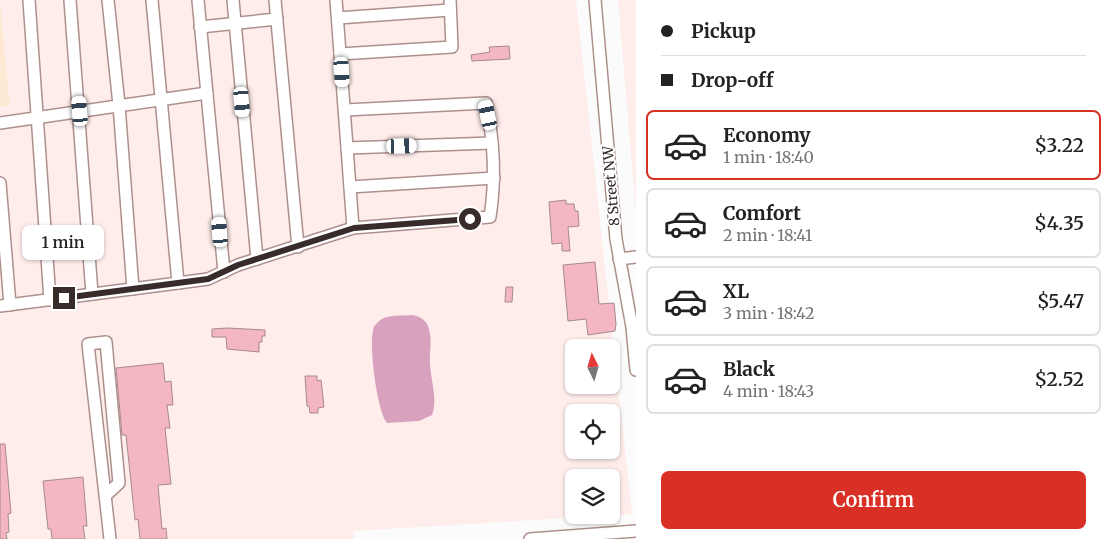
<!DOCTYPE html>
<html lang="en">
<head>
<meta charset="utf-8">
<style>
  :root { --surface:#fff; --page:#f2f2f2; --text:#222; --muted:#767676; --line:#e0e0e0; --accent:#d93025 }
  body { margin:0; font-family:Merriweather,serif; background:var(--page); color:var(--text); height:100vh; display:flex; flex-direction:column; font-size:19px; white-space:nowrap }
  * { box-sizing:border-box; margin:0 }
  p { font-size:16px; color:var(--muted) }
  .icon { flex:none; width:28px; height:28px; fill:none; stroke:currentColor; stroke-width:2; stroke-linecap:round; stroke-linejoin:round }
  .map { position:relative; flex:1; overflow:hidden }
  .panel { display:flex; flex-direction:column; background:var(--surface); width:475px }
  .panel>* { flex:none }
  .banner { display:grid; align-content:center; height:110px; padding:0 25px; background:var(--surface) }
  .needle { width:32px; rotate:355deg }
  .fabs { position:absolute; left:565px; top:339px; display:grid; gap:10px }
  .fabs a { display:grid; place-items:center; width:55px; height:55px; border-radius:8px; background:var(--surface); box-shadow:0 1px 4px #0004; font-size:25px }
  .end { position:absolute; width:22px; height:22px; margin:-11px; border:6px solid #382c2b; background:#fff; box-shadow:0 0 0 2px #fff }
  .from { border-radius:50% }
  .bubble { position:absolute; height:35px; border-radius:8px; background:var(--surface); box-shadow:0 1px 4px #0004; font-size:16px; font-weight:600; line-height:35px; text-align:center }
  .car { position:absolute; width:15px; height:30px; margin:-15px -8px; border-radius:6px; box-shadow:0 0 4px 1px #0007; background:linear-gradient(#fff 24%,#345 0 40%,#fff 0 76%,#345 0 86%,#fff 0) }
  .banner b { display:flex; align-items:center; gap:18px; height:48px; font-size:19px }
  .banner b+b { border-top:1px solid var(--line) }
  .banner i { width:12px; height:12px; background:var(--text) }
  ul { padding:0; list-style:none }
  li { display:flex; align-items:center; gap:15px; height:70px; margin:0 10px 8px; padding:0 15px; border:2px solid var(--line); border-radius:8px }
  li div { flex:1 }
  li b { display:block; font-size:19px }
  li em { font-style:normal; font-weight:600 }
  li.active { border-color:var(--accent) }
  li>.icon { width:45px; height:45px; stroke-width:1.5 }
  .button { display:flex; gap:10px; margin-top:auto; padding:10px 25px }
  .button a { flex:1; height:58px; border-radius:8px; background:var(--accent); color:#fff; font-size:20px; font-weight:600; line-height:58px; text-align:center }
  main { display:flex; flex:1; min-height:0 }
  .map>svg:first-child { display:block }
  .built { fill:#feedeb; fill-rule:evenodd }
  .green { fill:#fde9d4 }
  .water { fill:#d8a2bf }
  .building { fill:#f5b6c3; stroke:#a6898f }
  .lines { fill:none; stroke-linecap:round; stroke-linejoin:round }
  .minor-casing { stroke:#ad908c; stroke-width:14 }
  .minor { stroke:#fff; stroke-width:11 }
  .route { stroke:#382c2b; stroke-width:6 }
  .labels { text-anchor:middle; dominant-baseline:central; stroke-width:4; stroke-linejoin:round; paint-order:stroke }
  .street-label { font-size:14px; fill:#382c2b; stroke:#fff }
</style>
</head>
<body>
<main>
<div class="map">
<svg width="636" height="539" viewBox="0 0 636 539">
  <rect width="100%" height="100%" fill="#fbfbfb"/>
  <g class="built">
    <path d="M 0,0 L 576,0 L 632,514 L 354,531 L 354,539 L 0,539 L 0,107 L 10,106 ZM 574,348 L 611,348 L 611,385 L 574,385 ZM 574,412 L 611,412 L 611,450 L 574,450 ZM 574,478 L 611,478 L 611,515 L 574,515 Z"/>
    <path d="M 618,0 L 636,0 L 636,214 Z"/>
  </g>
  <path class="green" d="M 0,0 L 10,106 L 0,107 Z"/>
  <path class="water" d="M 413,315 C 420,317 425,319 428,326 C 433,339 429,352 430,365 C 431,381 438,400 432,415 L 419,421 L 387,423 C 377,411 369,347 373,331 C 373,327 376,324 379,321 C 387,314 403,316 413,315 Z"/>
  <g class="building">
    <path d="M 509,46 L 510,59 L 472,61 L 471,55 L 490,52 L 489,47 Z"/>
    <path d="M 566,200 L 566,204 L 574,204 L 575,211 L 578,211 L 579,226 L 568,227 L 570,251 L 562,251 L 562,243 L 552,244 L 549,202 Z"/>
    <path d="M 595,262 L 599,304 L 614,303 L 616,324 L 615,331 L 588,335 L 586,319 L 568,321 L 563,265 Z"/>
    <path d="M 506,287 L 513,287 L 512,302 L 505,302 Z"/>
    <path d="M 227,328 L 265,330 L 265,336 L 262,336 L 262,342 L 259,342 L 259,352 L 227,349 L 226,337 L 212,337 L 212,329 Z"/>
    <path d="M 163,363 L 165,382 L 171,381 L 173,405 L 167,405 L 170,428 L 165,428 L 171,484 L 158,485 L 162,529 L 166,528 L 167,539 L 140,539 L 138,519 L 135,520 L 126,435 L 122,435 L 116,368 Z"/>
    <path d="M 305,376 L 317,376 L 317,381 L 321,380 L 324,407 L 318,408 L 318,413 L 310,413 L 309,406 L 307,406 Z"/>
    <path d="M 0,444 L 5,444 L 11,513 L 8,514 L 9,532 L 6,533 L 7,539 L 0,539 Z"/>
    <path d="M 83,477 L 87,526 L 83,526 L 85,539 L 52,539 L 51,529 L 48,529 L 43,481 Z"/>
  </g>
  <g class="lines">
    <defs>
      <g id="minor">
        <path d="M 29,0 L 50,300"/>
        <path d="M 70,0 L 92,294"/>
        <path d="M 108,0 L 119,105 L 133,289"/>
        <path d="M 198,0 L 224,272"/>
        <path d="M 233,0 L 257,259"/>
        <path d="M 275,0 L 298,247"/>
        <path d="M 595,0 L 616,239 L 632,327 L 636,370"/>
        <path d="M 338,18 L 450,10"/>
        <path d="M 200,27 L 277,19"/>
        <path d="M 340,54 L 452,47 L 450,0"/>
        <path d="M 345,110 L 486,103 C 494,141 496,179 490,217 L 353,228"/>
        <path d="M 0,123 L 207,93"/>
        <path d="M 347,148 L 492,143"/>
        <path d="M 0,183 L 10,305"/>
        <path d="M 350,187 L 494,178"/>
        <path d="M 619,259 L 636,257"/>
        <path d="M 178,283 L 208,279 L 238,265 L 353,228 L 336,0"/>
        <path d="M 0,306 L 178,283 L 152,0"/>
        <path d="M 105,496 L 119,483 L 106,342 L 88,344 L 110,539"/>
        <path d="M 530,539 L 636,531"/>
      </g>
    </defs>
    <use href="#minor" class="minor-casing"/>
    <use href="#minor" class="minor"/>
  </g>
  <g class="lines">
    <path class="route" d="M 64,298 L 208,279 L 238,265 L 354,228 L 470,219"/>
  </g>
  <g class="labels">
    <g class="street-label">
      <text transform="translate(611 186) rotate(-95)">8 Street NW</text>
    </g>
  </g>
</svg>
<div class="fabs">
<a><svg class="needle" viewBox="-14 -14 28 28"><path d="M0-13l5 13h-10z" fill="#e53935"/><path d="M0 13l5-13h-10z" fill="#767676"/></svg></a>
<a><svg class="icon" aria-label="locate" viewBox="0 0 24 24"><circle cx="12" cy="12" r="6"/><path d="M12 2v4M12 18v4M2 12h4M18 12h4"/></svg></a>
<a><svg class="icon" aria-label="layers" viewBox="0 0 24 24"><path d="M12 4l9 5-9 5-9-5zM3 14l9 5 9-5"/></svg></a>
</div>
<i class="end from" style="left:470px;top:219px"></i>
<i class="end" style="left:64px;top:298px"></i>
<div class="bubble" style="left:22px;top:225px;width:82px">1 min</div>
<i class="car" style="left:342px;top:72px;rotate:176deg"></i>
<i class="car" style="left:242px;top:102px;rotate:175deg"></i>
<i class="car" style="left:80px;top:111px;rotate:355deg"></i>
<i class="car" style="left:488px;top:115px;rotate:348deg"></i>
<i class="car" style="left:402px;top:146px;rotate:88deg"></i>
<i class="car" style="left:220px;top:232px;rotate:355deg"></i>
</div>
<section class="panel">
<div class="banner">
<b><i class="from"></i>Pickup</b>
<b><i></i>Drop-off</b>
</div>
<ul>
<li class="active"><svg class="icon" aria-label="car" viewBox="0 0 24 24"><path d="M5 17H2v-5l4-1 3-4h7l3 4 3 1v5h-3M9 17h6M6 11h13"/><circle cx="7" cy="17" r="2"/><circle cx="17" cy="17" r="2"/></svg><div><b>Economy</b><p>1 min · 18:40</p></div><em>$3.22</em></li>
<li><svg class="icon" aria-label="car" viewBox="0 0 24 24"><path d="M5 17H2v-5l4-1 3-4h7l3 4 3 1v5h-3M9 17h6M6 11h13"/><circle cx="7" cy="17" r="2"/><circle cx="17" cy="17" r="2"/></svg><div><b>Comfort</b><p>2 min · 18:41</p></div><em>$4.35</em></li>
<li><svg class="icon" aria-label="car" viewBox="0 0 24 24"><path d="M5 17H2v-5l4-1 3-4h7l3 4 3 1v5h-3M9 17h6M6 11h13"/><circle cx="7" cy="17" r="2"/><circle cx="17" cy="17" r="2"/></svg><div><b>XL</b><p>3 min · 18:42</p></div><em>$5.47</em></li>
<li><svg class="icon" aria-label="car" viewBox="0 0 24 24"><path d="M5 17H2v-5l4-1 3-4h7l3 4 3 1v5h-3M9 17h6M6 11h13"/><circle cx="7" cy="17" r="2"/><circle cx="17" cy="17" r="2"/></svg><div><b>Black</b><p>4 min · 18:43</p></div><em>$2.52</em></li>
</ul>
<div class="button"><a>Confirm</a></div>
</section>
</main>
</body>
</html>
